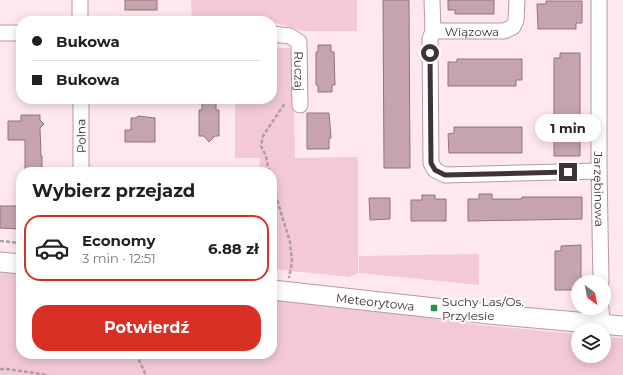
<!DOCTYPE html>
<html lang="pl">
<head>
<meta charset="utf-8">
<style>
  :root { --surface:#fff; --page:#f2f2f2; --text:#202124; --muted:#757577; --line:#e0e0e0; --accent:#d93025 }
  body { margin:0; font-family:Montserrat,sans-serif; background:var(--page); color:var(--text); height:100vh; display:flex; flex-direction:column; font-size:15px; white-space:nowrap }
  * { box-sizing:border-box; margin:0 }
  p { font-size:13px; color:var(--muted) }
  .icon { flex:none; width:22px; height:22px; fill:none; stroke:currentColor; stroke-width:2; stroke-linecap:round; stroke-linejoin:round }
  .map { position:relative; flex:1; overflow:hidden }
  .details { position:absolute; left:16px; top:167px; width:261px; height:192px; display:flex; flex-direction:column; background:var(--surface); border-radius:16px; box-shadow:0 2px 10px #0003 }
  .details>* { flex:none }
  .top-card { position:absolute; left:16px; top:16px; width:261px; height:88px; border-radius:16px; box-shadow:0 2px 10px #0003; display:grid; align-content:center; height:88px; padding:0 16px; background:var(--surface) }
  .needle { width:26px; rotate:148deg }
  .tools { position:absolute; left:571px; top:275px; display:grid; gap:8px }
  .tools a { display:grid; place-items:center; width:40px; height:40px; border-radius:50%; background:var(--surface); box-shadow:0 2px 10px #0003; font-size:20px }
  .end { position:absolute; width:18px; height:18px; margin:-9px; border:5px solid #403236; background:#fff; box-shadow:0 0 0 2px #fff }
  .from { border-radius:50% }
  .bubble { position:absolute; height:28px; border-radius:14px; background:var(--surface); box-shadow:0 2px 10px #0003; font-size:13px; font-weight:700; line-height:28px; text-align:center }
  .top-card b { display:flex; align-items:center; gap:14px; height:38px; font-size:15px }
  .top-card b+b { border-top:1px solid var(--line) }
  .top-card i { width:10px; height:10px; background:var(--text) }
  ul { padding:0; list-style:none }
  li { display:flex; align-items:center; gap:12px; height:66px; margin:0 8px 6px; padding:0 8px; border:2px solid var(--line); border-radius:16px }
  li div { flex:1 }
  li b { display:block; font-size:15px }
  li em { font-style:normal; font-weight:700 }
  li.current { border-color:var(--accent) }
  li>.icon { width:36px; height:36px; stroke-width:1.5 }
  h2 { padding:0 16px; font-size:18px; line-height:48px }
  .primary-button { display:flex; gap:8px; margin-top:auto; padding:8px 16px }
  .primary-button a { flex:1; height:46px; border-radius:16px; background:var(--accent); color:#fff; font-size:16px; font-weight:700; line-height:46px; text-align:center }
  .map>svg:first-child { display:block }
  .green { fill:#f3c9d5 }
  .building { fill:#c6a4ae; stroke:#91727b }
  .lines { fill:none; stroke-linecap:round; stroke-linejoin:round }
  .minor-casing { stroke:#ba98a1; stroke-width:17 }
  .tertiary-casing { stroke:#ba98a1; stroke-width:21 }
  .path { stroke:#af9da1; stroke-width:2.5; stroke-dasharray:4 2; stroke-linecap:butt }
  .minor { stroke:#fff; stroke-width:15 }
  .tertiary { stroke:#fff; stroke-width:19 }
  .route { stroke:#403236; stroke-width:5 }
  .poi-dot { fill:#289148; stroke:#fbfbfb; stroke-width:1.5 }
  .labels { text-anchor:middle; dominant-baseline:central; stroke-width:4; stroke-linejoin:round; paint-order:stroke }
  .street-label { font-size:12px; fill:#403236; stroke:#fbfbfb }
  .poi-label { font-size:12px; fill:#403236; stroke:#fbfbfb; text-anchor:start }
</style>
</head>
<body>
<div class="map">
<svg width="623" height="375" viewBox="0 0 623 375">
  <rect width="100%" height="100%" fill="#fee8ed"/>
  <g class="green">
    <path d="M 191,0 L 357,0 L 357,31 L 304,31 L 272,22 L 272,21 L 192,20 Z"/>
    <path d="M 272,48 L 293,48 L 295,158 L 358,157 L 358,273 L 349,277 L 272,269 L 272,172 L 259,172 L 260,158 L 235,158 L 235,99 L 272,99 Z"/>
    <path d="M 479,254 L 479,285 L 359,273 L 359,256 Z"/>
    <path d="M 0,270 L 21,272 L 21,354 L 272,354 L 272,296 L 480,325 L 578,334 L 578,356 L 604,356 L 604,337 L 623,338 L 623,375 L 0,375 Z"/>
  </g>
  <g class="building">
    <rect x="125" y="0" width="32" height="10"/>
    <path d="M 383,0 L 409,0 L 410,168 L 384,168 Z"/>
    <path d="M 448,0 L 494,0 L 494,14 L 455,14 L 455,10 L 448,10 Z"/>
    <path d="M 546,1 L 582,1 L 582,23 L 576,23 L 576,29 L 538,29 L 537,4 L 546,4 Z"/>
    <path d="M 318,45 L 331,45 L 331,52 L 334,52 L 335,85 L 332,85 L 332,92 L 318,92 L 318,85 L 316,85 L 316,52 L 318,52 Z"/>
    <path d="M 560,53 L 580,53 L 580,156 L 554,156 L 554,58 L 560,58 Z"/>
    <path d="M 457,59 L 522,59 L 522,80 L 516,80 L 516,86 L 448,86 L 448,62 L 457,62 Z"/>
    <path d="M 202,99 L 216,99 L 216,110 L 219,110 L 219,136 L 215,136 L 209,142 L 204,136 L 199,136 L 199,110 L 202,110 Z"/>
    <path d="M 307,113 L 329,113 L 331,138 L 329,138 L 329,149 L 307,149 Z"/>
    <path d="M 21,115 L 40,115 L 40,120 L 44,124 L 40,128 L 41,156 L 42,156 L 42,172 L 25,172 L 25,140 L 8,140 L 8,121 L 21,121 Z"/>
    <path d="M 138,116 L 155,118 L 155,142 L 125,142 L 125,130 L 131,130 L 131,118 L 136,118 Z"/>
    <path d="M 454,127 L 522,127 L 522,153 L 449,153 L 448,134 L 454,133 Z"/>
    <path d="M 479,194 L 492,194 L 492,199 L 522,199 L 522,197 L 582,197 L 582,219 L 468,221 L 468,199 L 479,199 Z"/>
    <path d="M 422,195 L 435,195 L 435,199 L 446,199 L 446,221 L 411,221 L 411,200 L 422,200 Z"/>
    <path d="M 369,198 L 390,198 L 390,219 L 370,220 Z"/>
    <path d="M 0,206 L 21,206 L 21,229 L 0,228 Z"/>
    <path d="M 581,245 L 581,281 L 578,281 L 578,290 L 555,290 L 555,251 L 561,251 L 561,246 Z"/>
  </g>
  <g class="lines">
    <defs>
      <g id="minor">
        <path id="s1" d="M 432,0 L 433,31 L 504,31 L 513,27 L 516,20 L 517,0"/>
        <path id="s2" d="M 599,0 L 599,171 L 601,282"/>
        <path d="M 80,21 L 80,0"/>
        <path d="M 433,31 L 430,39 L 431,163 L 435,170 L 445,175 L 599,171"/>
        <path d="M 0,33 L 21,33"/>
        <path id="s3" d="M 272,34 L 290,36 L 299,42 L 300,105"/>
        <path d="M 81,99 L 81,172"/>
        <path d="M 601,308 L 602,324"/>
      </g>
      <g id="tertiary">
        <path d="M 0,262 L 21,264"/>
        <path id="s4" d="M 272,290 L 489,314 L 623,326"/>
      </g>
    </defs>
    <use href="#minor" class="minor-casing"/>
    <use href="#tertiary" class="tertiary-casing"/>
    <g class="path">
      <path d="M 269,172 L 266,156 L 261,146 L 263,136 L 285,103"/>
      <path d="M 272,183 L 290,242 L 292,262 L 289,278"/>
      <path d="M 0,241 L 21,243"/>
      <path d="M 136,354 L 146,375"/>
      <path d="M 0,369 L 7,369 L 48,375"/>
    </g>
    <use href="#minor" class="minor"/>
    <use href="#tertiary" class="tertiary"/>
  </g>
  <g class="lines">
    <path class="route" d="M 430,53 L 431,163 L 435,170 L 445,175 L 568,172"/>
  </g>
  <rect class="poi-dot" x="430" y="304" width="8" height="8" rx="2"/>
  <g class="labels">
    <g class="street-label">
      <text stroke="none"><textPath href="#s1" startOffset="70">Wiązowa</textPath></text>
      <text stroke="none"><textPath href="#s3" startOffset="58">Ruczaj</textPath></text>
      <text transform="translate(81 136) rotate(-91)">Polna</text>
      <text stroke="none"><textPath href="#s2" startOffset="189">Jarzębinowa</textPath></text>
      <text stroke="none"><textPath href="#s4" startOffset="104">Meteorytowa</textPath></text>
    </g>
    <g class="poi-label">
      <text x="442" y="301">Suchy Las/Os.<tspan x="442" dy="14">Przylesie</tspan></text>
    </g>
  </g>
</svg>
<div class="tools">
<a><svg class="needle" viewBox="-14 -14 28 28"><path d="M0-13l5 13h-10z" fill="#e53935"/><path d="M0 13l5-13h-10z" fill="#757577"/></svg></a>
<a><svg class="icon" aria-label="layers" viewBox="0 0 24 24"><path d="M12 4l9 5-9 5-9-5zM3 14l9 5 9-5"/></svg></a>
</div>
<i class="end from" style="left:430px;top:53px"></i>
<i class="end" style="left:568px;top:172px"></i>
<div class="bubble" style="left:535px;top:114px;width:66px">1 min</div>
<div class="top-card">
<b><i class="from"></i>Bukowa</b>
<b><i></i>Bukowa</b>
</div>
<section class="details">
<h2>Wybierz przejazd</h2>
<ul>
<li class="current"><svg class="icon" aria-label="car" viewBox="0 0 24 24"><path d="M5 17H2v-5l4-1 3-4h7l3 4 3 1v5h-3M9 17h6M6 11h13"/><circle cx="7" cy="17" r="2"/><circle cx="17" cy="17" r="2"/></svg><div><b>Economy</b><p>3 min · 12:51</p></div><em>6.88 zł</em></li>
</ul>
<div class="primary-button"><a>Potwierdź</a></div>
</section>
</div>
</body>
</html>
